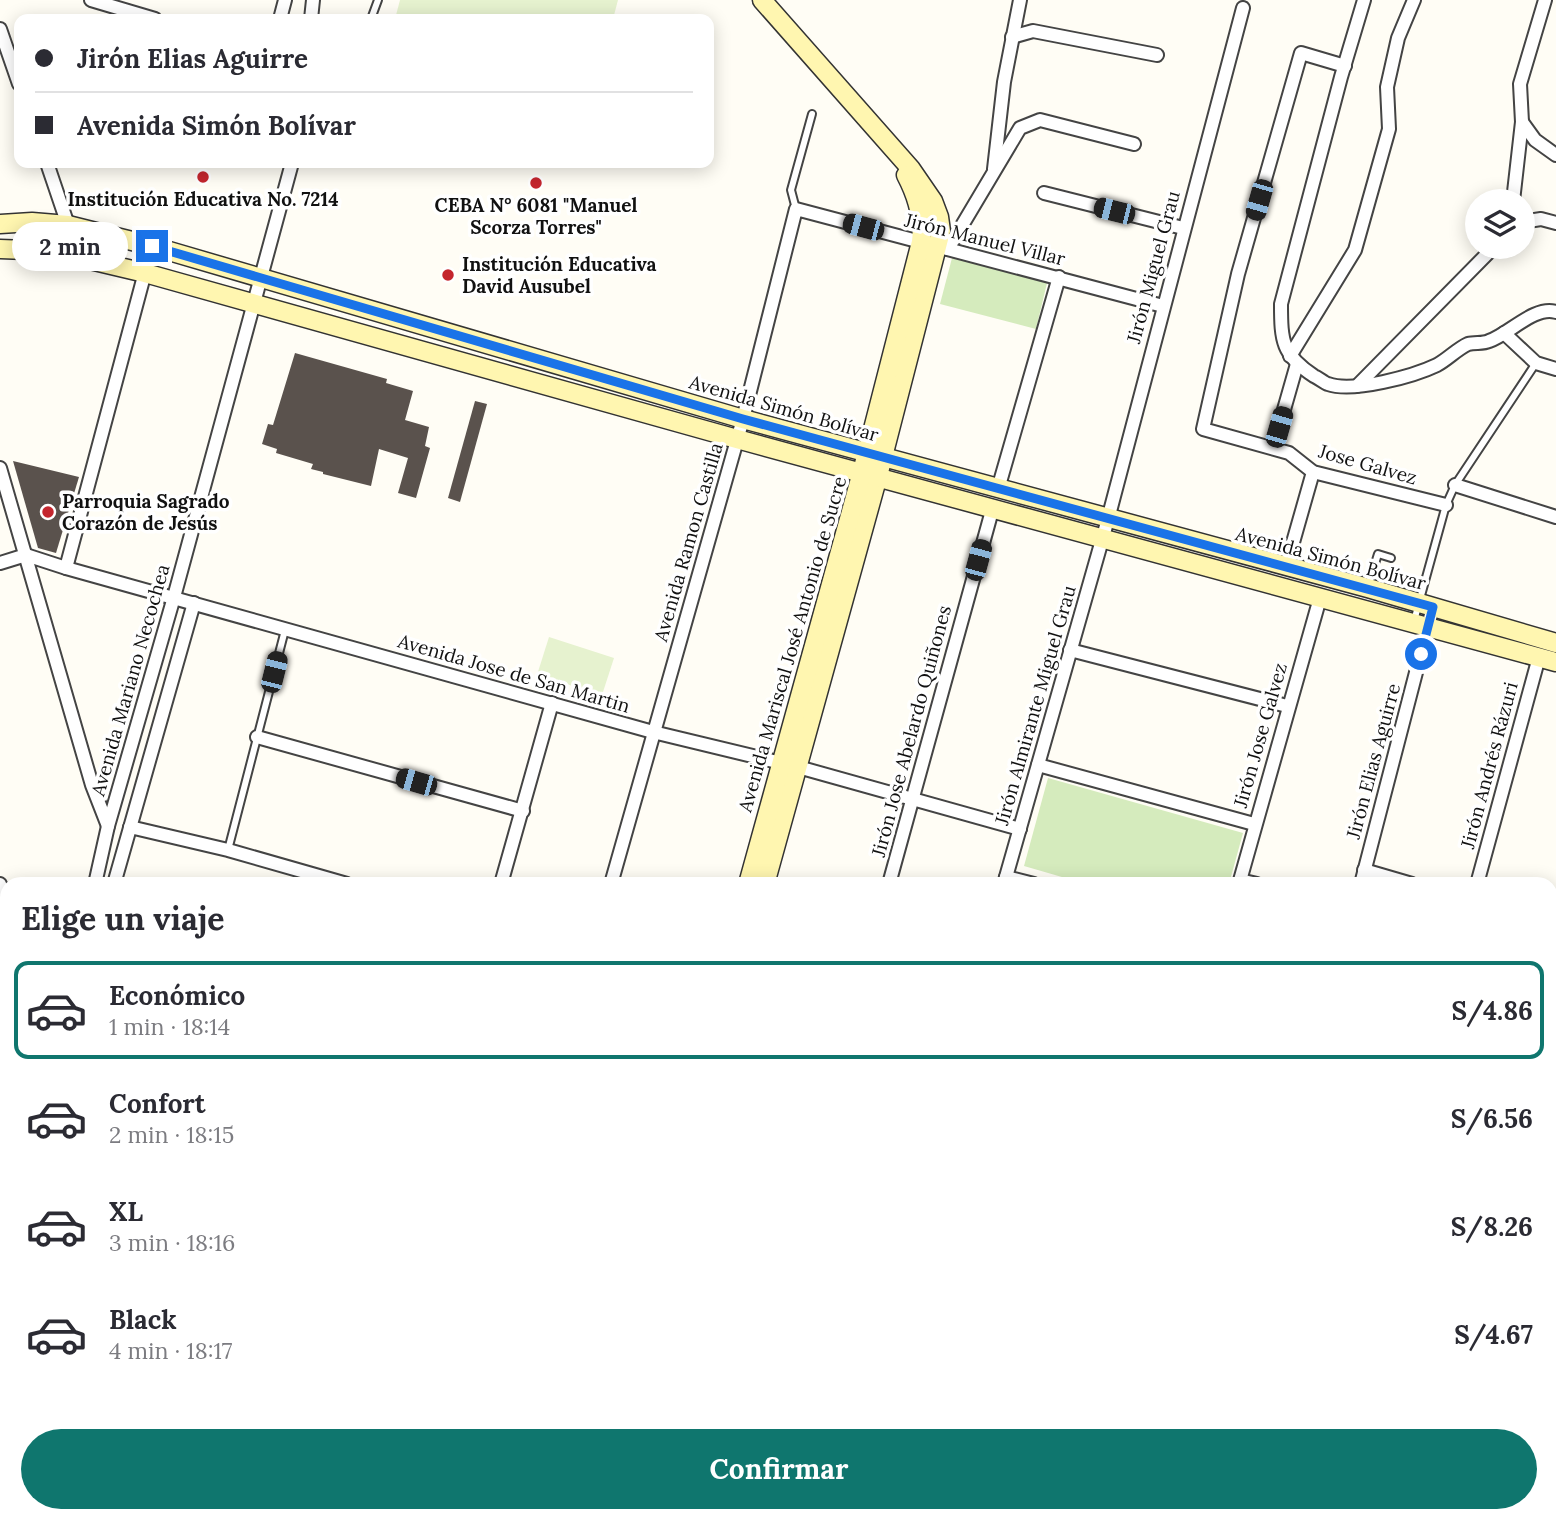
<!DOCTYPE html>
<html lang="es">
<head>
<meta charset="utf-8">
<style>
  :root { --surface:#fff; --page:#f2f2f3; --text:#2b2b33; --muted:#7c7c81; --line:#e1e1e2; --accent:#0f766e }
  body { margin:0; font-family:Lora,serif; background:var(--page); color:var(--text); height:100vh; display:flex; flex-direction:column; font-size:26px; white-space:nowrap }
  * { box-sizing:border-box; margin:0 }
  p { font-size:23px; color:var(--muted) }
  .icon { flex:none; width:38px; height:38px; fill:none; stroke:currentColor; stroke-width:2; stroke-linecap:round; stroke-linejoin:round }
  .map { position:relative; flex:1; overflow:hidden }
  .drawer { position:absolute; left:0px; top:877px; width:1558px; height:646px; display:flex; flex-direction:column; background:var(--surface); border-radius:21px 21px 0 0; box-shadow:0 4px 18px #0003 }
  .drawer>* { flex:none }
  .hud { position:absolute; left:14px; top:14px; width:700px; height:154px; border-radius:14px; box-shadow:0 4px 18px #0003; display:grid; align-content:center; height:154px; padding:0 21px; background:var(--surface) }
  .buttons { position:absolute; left:1465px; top:189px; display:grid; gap:14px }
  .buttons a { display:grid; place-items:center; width:70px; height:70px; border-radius:50%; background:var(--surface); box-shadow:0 4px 18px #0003; font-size:35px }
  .end { position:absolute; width:32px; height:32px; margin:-16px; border:9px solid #1a73e8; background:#fff; box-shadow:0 0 0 4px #fff }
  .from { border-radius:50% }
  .bubble { position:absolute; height:49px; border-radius:24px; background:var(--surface); box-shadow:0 4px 18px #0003; font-size:23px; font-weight:700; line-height:49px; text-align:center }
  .car { position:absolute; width:21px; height:42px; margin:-21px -10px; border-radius:9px; box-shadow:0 0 5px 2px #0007; background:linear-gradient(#222 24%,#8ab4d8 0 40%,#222 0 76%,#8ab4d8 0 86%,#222 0) }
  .hud b { display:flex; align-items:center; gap:24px; height:66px; font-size:26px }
  .hud b+b { border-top:2px solid var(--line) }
  .hud i { width:18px; height:18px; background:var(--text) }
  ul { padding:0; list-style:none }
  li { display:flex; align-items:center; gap:21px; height:98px; margin:0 14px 10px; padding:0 7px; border:4px solid transparent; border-radius:14px }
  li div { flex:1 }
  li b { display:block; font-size:26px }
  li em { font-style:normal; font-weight:700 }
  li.selected { border-color:var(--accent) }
  li>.icon { width:63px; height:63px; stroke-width:1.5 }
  h2 { padding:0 21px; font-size:32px; line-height:84px }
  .button { display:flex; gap:14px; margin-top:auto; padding:14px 21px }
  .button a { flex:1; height:80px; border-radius:42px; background:var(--accent); color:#fff; font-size:28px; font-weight:700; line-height:80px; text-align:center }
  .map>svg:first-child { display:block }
  .green { fill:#d5ebbd }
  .pitch { fill:#e6f2cf }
  .building { fill:#5a524d }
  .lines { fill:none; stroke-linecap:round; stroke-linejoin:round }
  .lane-casing { stroke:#444; stroke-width:10 }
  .street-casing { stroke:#444; stroke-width:16 }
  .secondary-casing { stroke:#333; stroke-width:21 }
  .lane { stroke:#fff; stroke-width:6 }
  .street { stroke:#fff; stroke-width:12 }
  .secondary { stroke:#fff6b0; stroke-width:18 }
  .route { stroke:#1a73e8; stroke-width:9 }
  .poi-dot { fill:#c4262e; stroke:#fff; stroke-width:2.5 }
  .labels { text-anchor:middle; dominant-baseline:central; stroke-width:7; stroke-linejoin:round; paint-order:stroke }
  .poi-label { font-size:19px; font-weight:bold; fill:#111; stroke:#fff }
  .street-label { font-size:19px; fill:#111; stroke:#fff }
</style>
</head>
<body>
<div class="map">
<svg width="1556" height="1521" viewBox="0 0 1556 1521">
  <rect width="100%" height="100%" fill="#fffdf5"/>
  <g class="green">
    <path d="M 952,258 L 1047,283 L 1036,329 L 940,304 Z"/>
    <path d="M 1048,778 L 1243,833 L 1229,884 L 1086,884 L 1024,866 Z"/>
  </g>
  <g class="pitch">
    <path d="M 400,0 L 618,0 L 613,19 L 395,19 Z"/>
    <path d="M 549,637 L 614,658 L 602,695 L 537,675 Z"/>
  </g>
  <g class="building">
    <path d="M 295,353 L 387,379 L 386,383 L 413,391 L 405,420 L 429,427 L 425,446 L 430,448 L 416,498 L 398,493 L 408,458 L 379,449 L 371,486 L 323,474 L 323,472 L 311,469 L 313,464 L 276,453 L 277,449 L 262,444 L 268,424 L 273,425 Z"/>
    <path d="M 475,401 L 487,404 L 460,502 L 448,498 Z"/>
    <path d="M 13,461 L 79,477 L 56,553 L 38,548 Z"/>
  </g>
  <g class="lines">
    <defs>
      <g id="lane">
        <path d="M 371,19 L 378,0"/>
        <path d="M 796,209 L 791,190 L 812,114"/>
        <path d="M 1368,586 L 1378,554 L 1391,558"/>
        <path d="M 1414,621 L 1446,505 L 1455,485 L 1536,363"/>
        <path d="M 228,850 L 285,630"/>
      </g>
      <g id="street">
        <path d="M 91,0 L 155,19"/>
        <path d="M 1364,0 L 1341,77 L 1281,304 C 1281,341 1282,355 1314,376 C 1319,378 1324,383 1328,384 C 1353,393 1414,376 1437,365 C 1448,359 1457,349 1468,344 C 1475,342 1483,344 1489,341 C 1508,335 1535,305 1556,312"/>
        <path d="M 280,19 L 285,0"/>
        <path d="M 311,19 L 313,0"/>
        <path d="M 0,29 L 19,84"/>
        <path d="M 1012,37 L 1033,31 L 1157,55"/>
        <path d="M 1345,66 L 1301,53 L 1238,274 L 1203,429 L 1289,453 L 1313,472 L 1446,505"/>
        <path d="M 1522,122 L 1535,140 L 1556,155"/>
        <path d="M 47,163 L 68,225"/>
        <path d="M 994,169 L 1004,82 L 1020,0"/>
        <path d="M 1044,193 L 1183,228"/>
        <path d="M 1513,201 L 1522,122 L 1520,84 L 1545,0"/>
        <path d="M 1522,222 L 1541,219 L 1556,223"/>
        <path d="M 948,249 L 1020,128 L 1040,120 L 1134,144"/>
        <path d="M 1504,333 L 1536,363 L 1556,369"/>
        <path d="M 1290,356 L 1355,250 L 1389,129 L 1387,87 L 1398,38 L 1414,0"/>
        <path d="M 1357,386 L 1494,247"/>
        <path d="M 1273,448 L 1297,364"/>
        <path d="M 0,468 L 92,785 L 108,826"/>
        <path d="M 1455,485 L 1556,517"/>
        <path d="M 998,489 L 1059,277"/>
        <path d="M 0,563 L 26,555 L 66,568 L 653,732 L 798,767 L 1020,829"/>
        <path d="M 1286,567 L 1313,472"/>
        <path d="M 66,568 L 152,246"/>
        <path d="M 1070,650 L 1287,706"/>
        <path d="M 257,737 L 523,811"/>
        <path d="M 1038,765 L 1254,824"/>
        <path d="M 130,827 L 228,850 L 347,884"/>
        <path d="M 1364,870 L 1412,884"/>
        <path d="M 1006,877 L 1034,884"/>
        <path d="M 1240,880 L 1257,884"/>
        <path d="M 0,884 L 7,907"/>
        <path d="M 95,884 L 108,826 L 174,597 L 292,163"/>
        <path d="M 114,884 L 194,603"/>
        <path d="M 501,884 L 552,703"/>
        <path d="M 611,884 L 743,419 L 796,209 L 1163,306"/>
        <path d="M 889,884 L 993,507"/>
        <path d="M 1004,884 L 1108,519 L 1243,8"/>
        <path d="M 1239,884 L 1320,598"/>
        <path d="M 1361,884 L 1433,607"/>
        <path d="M 1477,884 L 1539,657"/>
        <path d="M 1550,923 L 1556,924"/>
        <path d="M 0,956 L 7,954"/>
        <path d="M 1550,1010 L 1556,1012"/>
        <path d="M 0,1090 L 7,1087"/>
        <path d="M 1550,1090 L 1556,1070"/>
        <path d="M 361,1516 L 366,1521"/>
        <path d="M 511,1516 L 516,1521"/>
        <path d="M 721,1516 L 721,1521"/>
        <path d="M 1040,1516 L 1040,1521"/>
        <path d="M 1292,1516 L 1296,1521"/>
        <path d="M 265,1521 L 271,1516"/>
        <path d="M 659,1521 L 666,1516"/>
        <path d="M 1555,1521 L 1556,1519"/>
      </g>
      <g id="secondary">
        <path d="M 762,0 L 911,169 L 933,201 L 939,217 L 941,231 L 878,476 L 765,884"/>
        <path d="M 0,224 L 32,222 L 68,225 L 152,246 L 743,419 L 1368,588 L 1556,643"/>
        <path d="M 0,249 L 52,251 L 145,273 L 737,439 L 1556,662"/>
        <path d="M 748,884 L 862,472 L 921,242 C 924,218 917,196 906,175"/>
        <path d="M 0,1240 L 7,1238"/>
        <path d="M 1550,1275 L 1556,1277"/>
        <path d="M 0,1374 L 7,1372"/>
        <path d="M 193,1516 L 198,1521"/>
        <path d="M 678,1516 L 683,1521"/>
      </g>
    </defs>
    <use href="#lane" class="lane-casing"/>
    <use href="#street" class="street-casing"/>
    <use href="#secondary" class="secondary-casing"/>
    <use href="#lane" class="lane"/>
    <use href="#street" class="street"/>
    <use href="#secondary" class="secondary"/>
  </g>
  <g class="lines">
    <path class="route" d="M 152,246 L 743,419 L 1433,607 L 1421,654"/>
  </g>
  <g class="poi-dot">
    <circle cx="203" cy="177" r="7"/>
    <circle cx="536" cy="183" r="7"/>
    <circle cx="448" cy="275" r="7"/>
    <circle cx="48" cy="512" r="7"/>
  </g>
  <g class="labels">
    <g class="poi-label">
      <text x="203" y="199">Institución Educativa No. 7214</text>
      <text x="536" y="205">CEBA N° 6081 "Manuel<tspan x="536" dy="22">Scorza Torres"</tspan></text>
      <text x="462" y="264" text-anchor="start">Institución Educativa<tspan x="462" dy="22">David Ausubel</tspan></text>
      <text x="62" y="501" text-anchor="start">Parroquia Sagrado<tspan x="62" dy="22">Corazón de Jesús</tspan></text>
    </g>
    <g class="street-label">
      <text transform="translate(985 239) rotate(14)">Jirón Manuel Villar</text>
      <text transform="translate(1153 267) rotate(-75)">Jirón Miguel Grau</text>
      <text transform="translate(784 408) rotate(16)">Avenida Simón Bolívar</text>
      <text transform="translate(1368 464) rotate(16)">Jose Galvez</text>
      <text transform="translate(688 542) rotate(-74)">Avenida Ramon Castilla</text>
      <text transform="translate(1331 558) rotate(15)">Avenida Simón Bolívar</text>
      <text transform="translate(792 644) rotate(-74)">Avenida Mariscal José Antonio de Sucre</text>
      <text transform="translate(514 673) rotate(16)">Avenida Jose de San Martin</text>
      <text transform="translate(130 680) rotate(-74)">Avenida Mariano Necochea</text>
      <text transform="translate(1035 705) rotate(-74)">Jirón Almirante Miguel Grau</text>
      <text transform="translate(911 731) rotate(-75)">Jirón Jose Abelardo Quiñones</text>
      <text transform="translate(1260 735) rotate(-74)">Jirón Jose Galvez</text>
      <text transform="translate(1373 761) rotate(-75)">Jirón Elias Aguirre</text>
      <text transform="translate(1489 765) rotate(-75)">Jirón Andrés Rázuri</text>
    </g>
  </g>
</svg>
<div class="buttons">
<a><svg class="icon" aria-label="layers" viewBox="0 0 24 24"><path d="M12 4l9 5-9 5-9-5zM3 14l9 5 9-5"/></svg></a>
</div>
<i class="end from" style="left:1421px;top:654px"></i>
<i class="end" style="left:152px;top:246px"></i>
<div class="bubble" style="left:12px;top:222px;width:116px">2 min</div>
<i class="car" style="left:1259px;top:200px;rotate:196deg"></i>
<i class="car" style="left:1114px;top:211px;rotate:284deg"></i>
<i class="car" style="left:863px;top:227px;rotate:285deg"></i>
<i class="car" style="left:1279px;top:427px;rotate:16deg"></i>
<i class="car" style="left:978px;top:560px;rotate:15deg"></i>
<i class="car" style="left:274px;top:672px;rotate:14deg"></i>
<i class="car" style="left:416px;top:782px;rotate:286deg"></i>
<div class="hud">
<b><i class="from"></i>Jirón Elias Aguirre</b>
<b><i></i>Avenida Simón Bolívar</b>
</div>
<section class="drawer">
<h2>Elige un viaje</h2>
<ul>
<li class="selected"><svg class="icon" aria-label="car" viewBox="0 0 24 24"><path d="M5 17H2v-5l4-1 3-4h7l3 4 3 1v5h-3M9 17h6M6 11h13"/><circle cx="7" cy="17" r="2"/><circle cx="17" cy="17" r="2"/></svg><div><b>Económico</b><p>1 min · 18:14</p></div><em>S/4.86</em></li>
<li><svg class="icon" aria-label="car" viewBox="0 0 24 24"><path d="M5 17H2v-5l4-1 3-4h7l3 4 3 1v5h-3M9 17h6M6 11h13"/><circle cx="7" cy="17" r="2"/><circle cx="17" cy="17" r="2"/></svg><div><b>Confort</b><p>2 min · 18:15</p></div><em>S/6.56</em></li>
<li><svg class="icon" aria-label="car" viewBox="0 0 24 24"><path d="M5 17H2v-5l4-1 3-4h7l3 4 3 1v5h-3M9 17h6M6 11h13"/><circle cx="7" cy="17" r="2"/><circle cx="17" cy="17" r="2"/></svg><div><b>XL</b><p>3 min · 18:16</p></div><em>S/8.26</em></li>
<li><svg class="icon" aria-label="car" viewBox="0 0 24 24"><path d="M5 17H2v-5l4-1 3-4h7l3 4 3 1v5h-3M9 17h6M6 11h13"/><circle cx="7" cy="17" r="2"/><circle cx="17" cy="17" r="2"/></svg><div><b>Black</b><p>4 min · 18:17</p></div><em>S/4.67</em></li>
</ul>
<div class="button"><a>Confirmar</a></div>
</section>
</div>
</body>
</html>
